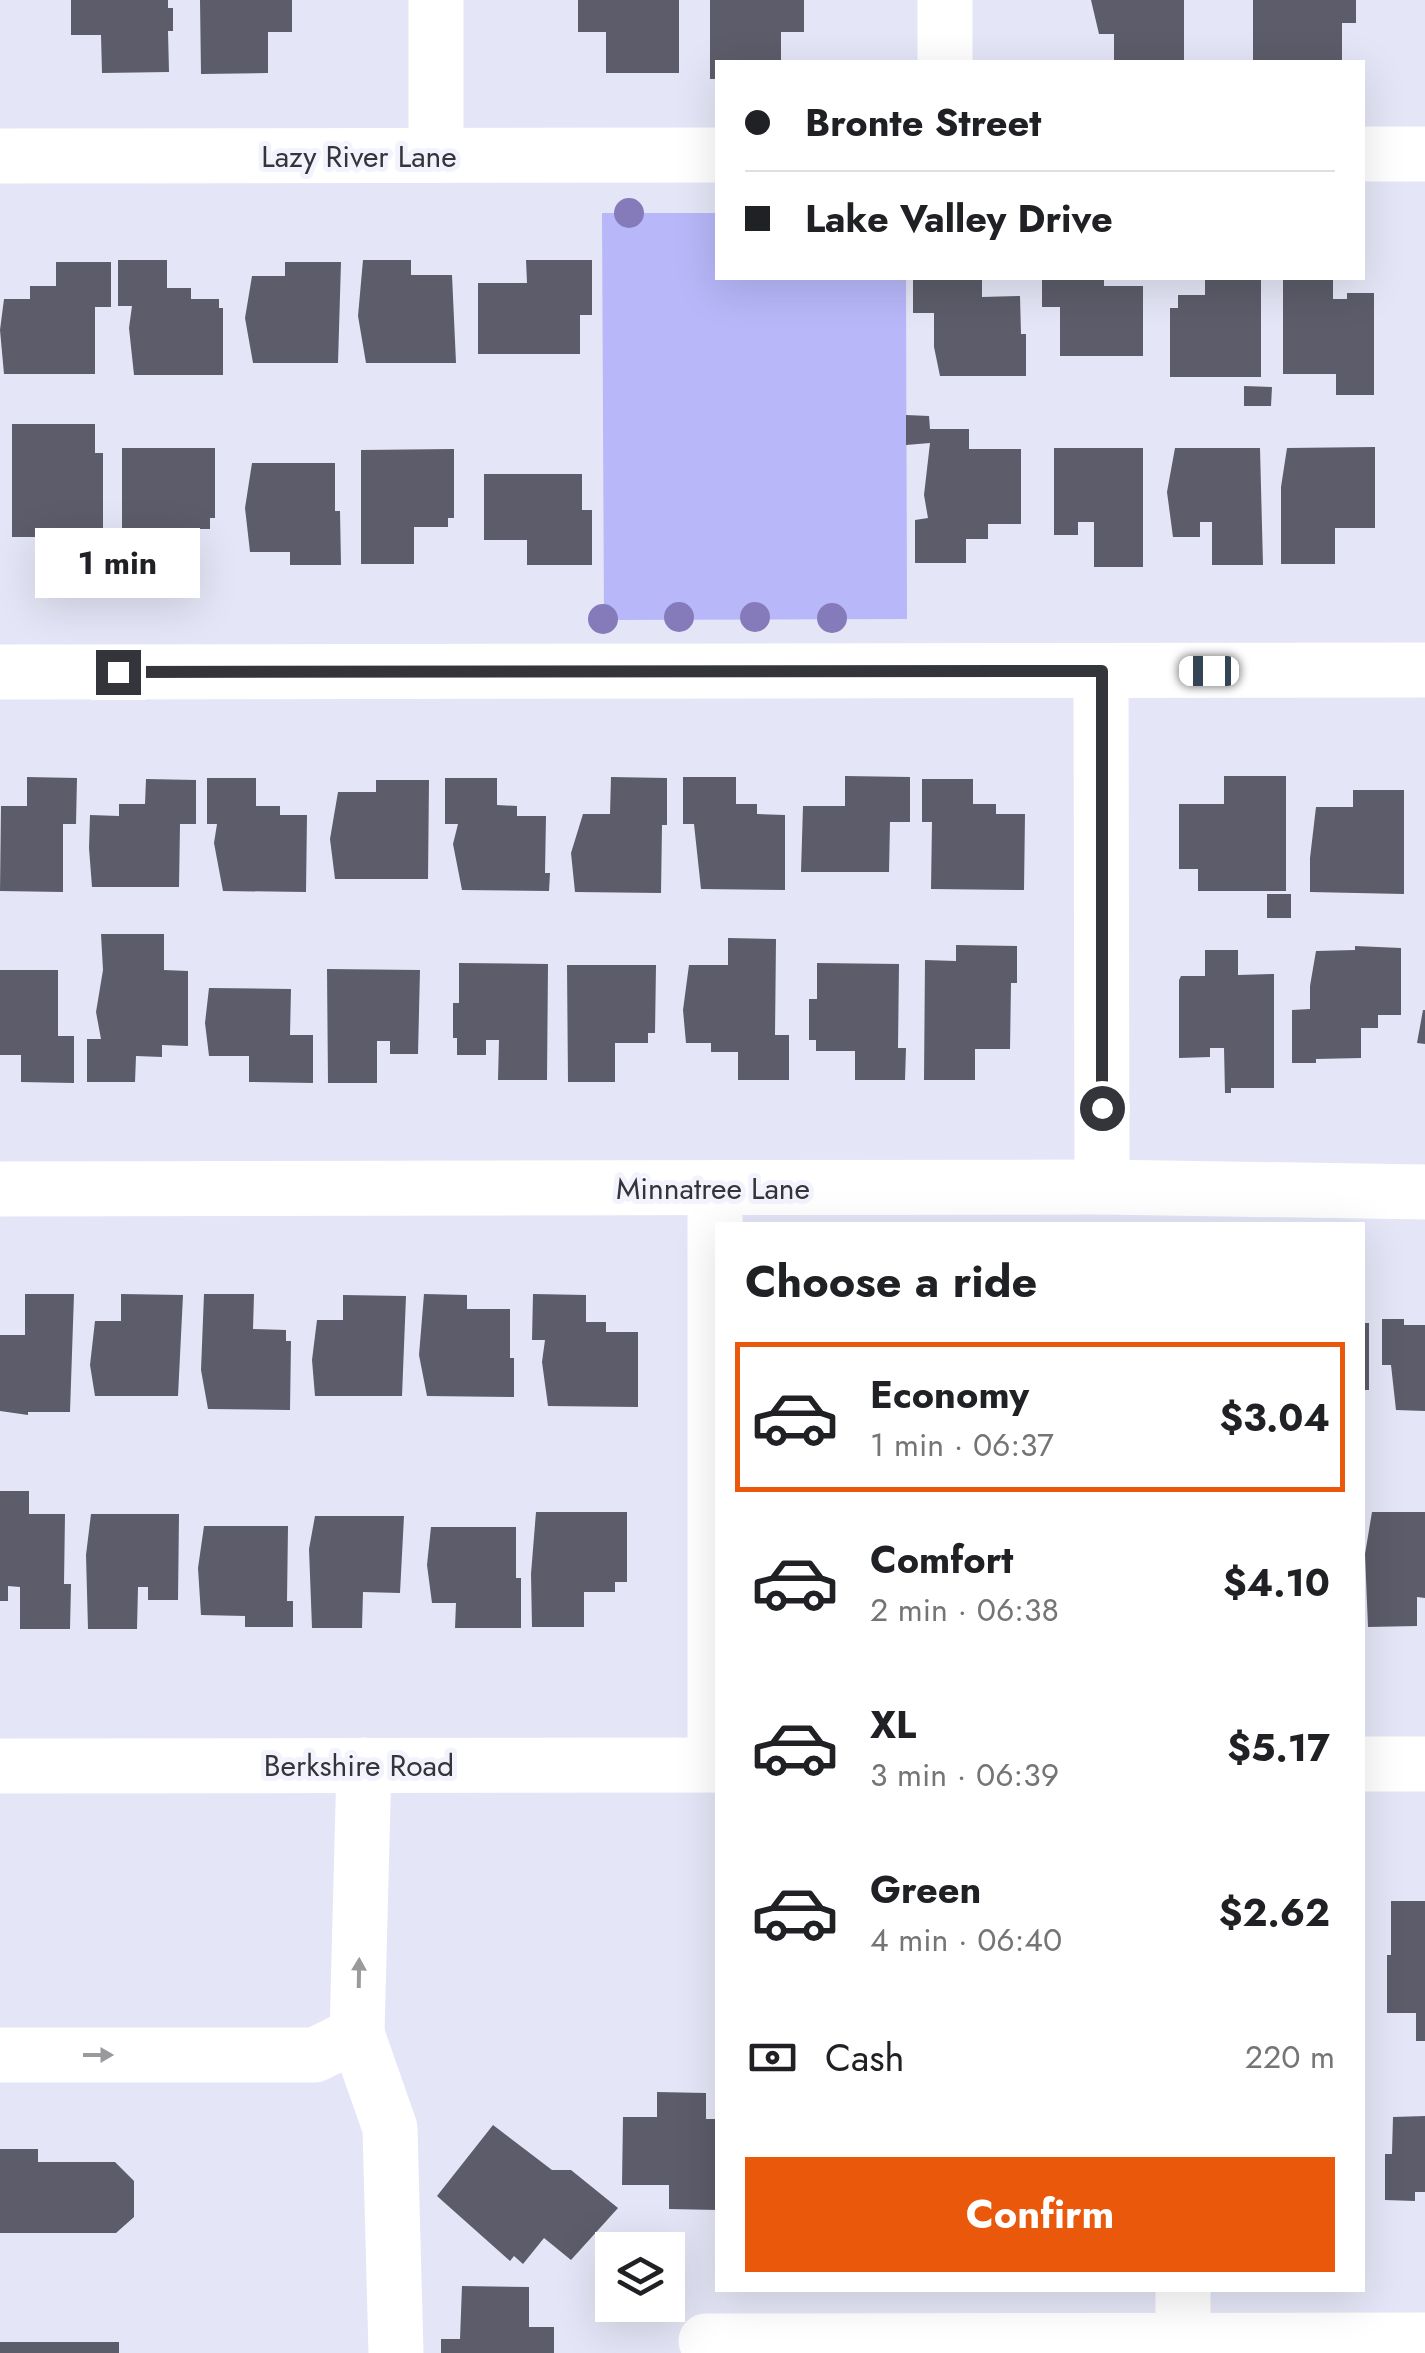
<!DOCTYPE html>
<html lang="en">
<head>
<meta charset="utf-8">
<style>
  :root { --surface:#fff; --page:#f6f6f6; --text:#202124; --muted:#757577; --line:#e0e0e0; --accent:#ea580c }
  body { margin:0; font-family:Jost,sans-serif; background:var(--page); color:var(--text); height:100vh; display:flex; flex-direction:column; font-size:38px; white-space:nowrap }
  * { box-sizing:border-box; margin:0 }
  p { font-size:32px; color:var(--muted) }
  .icon { flex:none; width:55px; height:55px; fill:none; stroke:currentColor; stroke-width:2; stroke-linecap:round; stroke-linejoin:round }
  .map { position:relative; flex:1; overflow:hidden }
  .sheet { position:absolute; left:715px; top:1222px; width:650px; height:1070px; display:flex; flex-direction:column; background:var(--surface); border-radius:0px; box-shadow:0 10px 40px #0002 }
  .sheet>* { flex:none }
  .banner { position:absolute; left:715px; top:60px; width:650px; height:220px; border-radius:0px; box-shadow:0 10px 40px #0002; display:grid; align-content:center; height:220px; padding:0 30px; background:var(--surface) }
  .controls { position:absolute; left:595px; top:2232px; display:grid; gap:20px }
  .controls a { display:grid; place-items:center; width:90px; height:90px; border-radius:0px; background:var(--surface); box-shadow:0 10px 40px #0002; font-size:50px }
  .end { position:absolute; width:45px; height:45px; margin:-22px; border:12px solid #34353b; background:#fff; box-shadow:0 0 0 5px #fff }
  .from { border-radius:50% }
  .bubble { position:absolute; height:70px; border-radius:0px; background:var(--surface); box-shadow:0 10px 40px #0002; font-size:32px; font-weight:700; line-height:70px; text-align:center }
  .car { position:absolute; width:30px; height:60px; margin:-30px -15px; border-radius:12px; box-shadow:0 0 8px 2px #0007; background:linear-gradient(#fff 24%,#345 0 40%,#fff 0 76%,#345 0 86%,#fff 0) }
  .banner b { display:flex; align-items:center; gap:35px; height:95px; font-size:38px }
  .banner b+b { border-top:2px solid var(--line) }
  .banner i { width:25px; height:25px; background:var(--text) }
  ul { padding:0; list-style:none }
  li { display:flex; align-items:center; gap:30px; height:150px; margin:0 20px 15px; padding:0 10px; border:5px solid transparent; border-radius:0px }
  li div { flex:1 }
  li b { display:block; font-size:38px }
  li em { font-style:normal; font-weight:700 }
  li.current { border-color:var(--accent) }
  li>.icon { width:90px; height:90px; stroke-width:1.5 }
  h2 { padding:0 30px; font-size:45px; line-height:120px }
  .pay { display:flex; align-items:center; gap:25px; height:110px; padding:0 30px; font-size:38px }
  .pay p { margin-inline-start:auto }
  .primary-button { display:flex; gap:20px; margin-top:auto; padding:20px 30px }
  .primary-button a { flex:1; height:115px; border-radius:0px; background:var(--accent); color:#fff; font-size:40px; font-weight:700; line-height:115px; text-align:center }
  .map>svg:first-child { display:block }
  .green { fill:#b7b7f9 }
  .building { fill:#5c5c6a }
  .lines { fill:none; stroke-linecap:round; stroke-linejoin:round }
  .minor { stroke:#fff; stroke-width:55 }
  .tree { fill:#867bba }
  .oneway { fill:#9a9a9d }
  .route { stroke:#34353b; stroke-width:12 }
  .labels { text-anchor:middle; dominant-baseline:central; stroke-width:10; stroke-linejoin:round; paint-order:stroke }
  .street-label { font-size:30px; fill:#34353b; stroke:#f2f3fd }
</style>
</head>
<body>
<div class="map">
<svg width="1425" height="2353" viewBox="0 0 1425 2353">
  <rect width="100%" height="100%" fill="#e4e5f6"/>
  <path class="green" d="M 602,213 L 717,213 L 718,278 L 906,278 L 907,619 L 604,620 Z"/>
  <g class="building">
    <path d="M 71,0 L 168,0 L 168,8 L 173,8 L 173,31 L 168,31 L 169,72 L 102,73 L 101,35 L 71,35 Z"/>
    <path d="M 200,0 L 292,0 L 292,32 L 268,32 L 268,73 L 201,74 Z"/>
    <path d="M 578,0 L 679,0 L 679,73 L 606,73 L 606,32 L 578,32 Z"/>
    <path d="M 710,0 L 804,0 L 804,32 L 781,32 L 781,62 L 718,62 L 718,79 L 710,79 Z"/>
    <path d="M 1091,0 L 1184,0 L 1184,62 L 1114,62 L 1114,34 L 1099,34 Z"/>
    <path d="M 1253,0 L 1356,0 L 1356,23 L 1342,23 L 1342,62 L 1253,62 Z"/>
    <path d="M 118,260 L 167,260 L 167,288 L 191,288 L 191,299 L 219,299 L 219,308 L 223,308 L 223,375 L 134,375 L 129,328 L 132,306 L 118,306 Z"/>
    <path d="M 363,260 L 411,260 L 411,275 L 452,275 L 456,363 L 366,363 L 358,316 Z"/>
    <path d="M 526,260 L 592,260 L 592,315 L 580,315 L 580,354 L 478,354 L 478,283 L 527,283 Z"/>
    <path d="M 56,262 L 111,262 L 111,307 L 95,307 L 95,374 L 4,374 L 0,330 L 4,299 L 30,299 L 30,286 L 56,286 Z"/>
    <path d="M 285,262 L 341,262 L 338,363 L 253,363 L 245,318 L 252,276 L 285,276 Z"/>
    <path d="M 913,278 L 982,278 L 982,297 L 1020,296 L 1021,334 L 1026,334 L 1026,376 L 940,376 L 934,347 L 934,313 L 913,313 Z"/>
    <path d="M 1042,278 L 1104,278 L 1104,286 L 1143,286 L 1143,356 L 1060,356 L 1060,307 L 1042,307 Z"/>
    <path d="M 1205,278 L 1261,278 L 1261,377 L 1170,377 L 1170,308 L 1178,308 L 1178,295 L 1205,295 Z"/>
    <path d="M 1283,278 L 1333,278 L 1333,299 L 1347,299 L 1347,293 L 1374,293 L 1374,395 L 1336,395 L 1336,374 L 1283,374 Z"/>
    <path d="M 1244,386 L 1272,387 L 1271,406 L 1244,406 Z"/>
    <path d="M 906,415 L 929,416 L 930,429 L 969,429 L 969,449 L 1021,449 L 1021,524 L 988,524 L 988,539 L 966,539 L 966,563 L 915,563 L 915,520 L 928,518 L 924,495 L 930,443 L 906,445 Z"/>
    <path d="M 12,424 L 95,424 L 95,453 L 103,453 L 103,565 L 50,565 L 50,537 L 12,537 Z"/>
    <path d="M 1375,447 L 1375,528 L 1335,528 L 1335,564 L 1281,564 L 1281,487 L 1287,448 Z"/>
    <path d="M 122,448 L 215,448 L 215,518 L 210,518 L 210,529 L 175,529 L 175,564 L 122,564 Z"/>
    <path d="M 1054,448 L 1143,448 L 1143,567 L 1094,567 L 1094,522 L 1078,522 L 1078,535 L 1054,535 Z"/>
    <path d="M 1175,448 L 1260,448 L 1263,565 L 1212,565 L 1212,522 L 1200,522 L 1200,537 L 1173,537 L 1167,492 Z"/>
    <path d="M 454,449 L 454,518 L 448,518 L 448,527 L 414,527 L 414,564 L 361,564 L 361,450 Z"/>
    <path d="M 252,463 L 335,463 L 335,511 L 340,511 L 341,565 L 290,565 L 290,552 L 250,552 L 245,508 Z"/>
    <path d="M 484,474 L 582,474 L 582,510 L 592,510 L 592,565 L 527,565 L 527,540 L 484,540 Z"/>
    <path d="M 845,776 L 910,777 L 910,822 L 890,822 L 889,872 L 801,872 L 803,806 L 845,806 Z"/>
    <path d="M 1224,776 L 1286,776 L 1286,891 L 1198,891 L 1198,869 L 1179,869 L 1179,804 L 1224,804 Z"/>
    <path d="M 27,777 L 77,778 L 76,824 L 63,824 L 63,892 L 0,891 L 1,806 L 27,806 Z"/>
    <path d="M 611,777 L 667,778 L 667,825 L 662,825 L 661,893 L 575,892 L 571,853 L 583,814 L 610,814 Z"/>
    <path d="M 683,777 L 736,777 L 736,804 L 757,804 L 757,814 L 785,815 L 785,890 L 701,889 L 694,824 L 683,824 Z"/>
    <path d="M 207,778 L 256,778 L 256,806 L 280,806 L 280,815 L 307,815 L 306,892 L 223,891 L 214,843 L 217,824 L 207,824 Z"/>
    <path d="M 445,778 L 497,778 L 497,805 L 517,806 L 517,816 L 546,816 L 545,873 L 550,873 L 549,891 L 462,890 L 453,844 L 458,824 L 445,824 Z"/>
    <path d="M 146,779 L 196,780 L 196,824 L 180,824 L 179,887 L 92,887 L 89,848 L 90,815 L 119,816 L 119,804 L 145,804 Z"/>
    <path d="M 922,779 L 973,779 L 973,804 L 996,804 L 996,814 L 1025,814 L 1024,890 L 931,889 L 932,822 L 922,822 Z"/>
    <path d="M 376,780 L 429,780 L 428,879 L 335,879 L 330,839 L 338,792 L 376,792 Z"/>
    <path d="M 1353,790 L 1404,790 L 1404,894 L 1310,892 L 1310,858 L 1316,807 L 1353,807 Z"/>
    <rect x="1267" y="894" width="24" height="24"/>
    <path d="M 101,934 L 164,934 L 164,970 L 188,971 L 188,1046 L 162,1045 L 162,1057 L 136,1056 L 135,1082 L 87,1082 L 87,1039 L 101,1039 L 96,1012 L 103,970 Z"/>
    <path d="M 728,938 L 776,939 L 775,1035 L 789,1035 L 789,1080 L 738,1080 L 738,1052 L 711,1052 L 711,1043 L 686,1043 L 683,1010 L 689,965 L 728,965 Z"/>
    <path d="M 956,945 L 1017,946 L 1017,983 L 1011,983 L 1010,1049 L 975,1049 L 975,1080 L 924,1080 L 925,960 L 956,961 Z"/>
    <path d="M 1355,946 L 1401,948 L 1401,1015 L 1378,1015 L 1378,1028 L 1361,1028 L 1361,1058 L 1316,1059 L 1316,1063 L 1292,1063 L 1292,1010 L 1310,1009 L 1310,986 L 1316,951 L 1355,950 Z"/>
    <path d="M 1205,950 L 1238,950 L 1238,975 L 1274,974 L 1274,1088 L 1231,1088 L 1231,1093 L 1225,1093 L 1224,1048 L 1210,1048 L 1210,1057 L 1179,1058 L 1179,980 L 1181,976 L 1205,976 Z"/>
    <path d="M 459,963 L 548,964 L 547,1080 L 498,1080 L 499,1040 L 486,1040 L 486,1055 L 457,1055 L 457,1038 L 453,1038 L 453,1003 L 459,1003 Z"/>
    <path d="M 817,963 L 899,964 L 898,1048 L 906,1048 L 905,1080 L 855,1080 L 855,1051 L 816,1051 L 816,1040 L 809,1040 L 809,999 L 817,999 Z"/>
    <path d="M 567,965 L 656,965 L 655,1033 L 648,1033 L 648,1043 L 615,1043 L 615,1082 L 568,1082 Z"/>
    <path d="M 327,969 L 420,970 L 418,1054 L 390,1054 L 390,1041 L 377,1041 L 377,1083 L 328,1083 Z"/>
    <path d="M 0,970 L 58,970 L 58,1036 L 74,1036 L 74,1083 L 21,1082 L 21,1055 L 0,1055 Z"/>
    <path d="M 209,988 L 291,989 L 290,1035 L 313,1035 L 313,1083 L 249,1082 L 249,1056 L 209,1056 L 205,1023 Z"/>
    <path d="M 1423,1010 L 1425,1010 L 1425,1044 L 1417,1043 Z"/>
    <path d="M 25,1294 L 74,1294 L 70,1412 L 28,1412 L 28,1415 L 0,1411 L 0,1335 L 25,1335 Z"/>
    <path d="M 121,1294 L 183,1295 L 178,1396 L 95,1396 L 90,1365 L 95,1321 L 121,1321 Z"/>
    <path d="M 204,1294 L 254,1294 L 253,1329 L 286,1330 L 286,1341 L 291,1341 L 290,1410 L 208,1409 L 201,1370 Z"/>
    <path d="M 424,1294 L 467,1295 L 467,1309 L 510,1309 L 510,1358 L 514,1358 L 514,1397 L 427,1396 L 419,1355 Z"/>
    <path d="M 533,1294 L 586,1295 L 586,1322 L 606,1322 L 606,1332 L 638,1332 L 638,1407 L 548,1406 L 542,1362 L 545,1340 L 532,1340 Z"/>
    <path d="M 343,1295 L 406,1296 L 402,1396 L 315,1396 L 312,1360 L 317,1320 L 343,1320 Z"/>
    <path d="M 1382,1319 L 1404,1319 L 1404,1325 L 1425,1325 L 1425,1411 L 1396,1410 L 1391,1365 L 1382,1365 Z"/>
    <rect x="1362" y="1323" width="7" height="67"/>
    <path d="M 0,1491 L 29,1491 L 29,1514 L 65,1514 L 64,1584 L 71,1584 L 70,1629 L 20,1629 L 20,1587 L 8,1586 L 8,1601 L 0,1601 Z"/>
    <path d="M 536,1512 L 627,1512 L 627,1582 L 615,1582 L 615,1592 L 584,1592 L 584,1627 L 532,1627 L 531,1574 Z"/>
    <path d="M 1372,1512 L 1425,1512 L 1425,1598 L 1417,1597 L 1417,1626 L 1368,1627 L 1365,1554 Z"/>
    <path d="M 91,1514 L 179,1514 L 178,1600 L 148,1600 L 148,1587 L 138,1587 L 137,1629 L 88,1629 L 86,1555 Z"/>
    <path d="M 315,1516 L 404,1516 L 400,1593 L 363,1592 L 362,1628 L 312,1628 L 309,1549 Z"/>
    <path d="M 204,1526 L 288,1526 L 287,1601 L 293,1601 L 293,1627 L 245,1627 L 245,1616 L 201,1615 L 198,1568 Z"/>
    <path d="M 431,1527 L 516,1527 L 516,1578 L 521,1578 L 521,1628 L 455,1628 L 456,1603 L 432,1603 L 427,1565 Z"/>
    <path d="M 1391,1901 L 1425,1901 L 1425,2041 L 1416,2041 L 1416,2013 L 1387,2013 L 1387,1955 L 1391,1955 Z"/>
    <path d="M 657,2092 L 706,2093 L 706,2119 L 718,2119 L 718,2210 L 669,2209 L 669,2185 L 622,2185 L 623,2117 L 657,2117 Z"/>
    <path d="M 1425,2116 L 1425,2192 L 1415,2192 L 1415,2201 L 1385,2200 L 1385,2154 L 1392,2154 L 1393,2117 Z"/>
    <path d="M 493,2125 L 552,2170 L 571,2170 L 618,2208 L 571,2260 L 544,2238 L 523,2264 L 514,2256 L 510,2261 L 437,2196 Z"/>
    <path d="M 0,2149 L 38,2149 L 38,2162 L 115,2162 L 134,2181 L 134,2217 L 116,2233 L 0,2233 Z"/>
    <path d="M 462,2286 L 529,2287 L 529,2327 L 554,2327 L 554,2353 L 441,2353 L 441,2339 L 460,2339 Z"/>
    <rect x="0" y="2342" width="119" height="11"/>
  </g>
  <g class="lines">
    <g class="minor">
      <path d="M 436,0 L 436,155"/>
      <path d="M 945,0 L 945,62"/>
      <path d="M 1362,154 L 1425,154"/>
      <path d="M 0,156 L 718,155"/>
      <path d="M 1101,671 L 1102,1187"/>
      <path d="M 0,672 L 1425,670"/>
      <path d="M 715,1188 L 715,1765"/>
      <path d="M 0,1189 L 1102,1187 L 1425,1192"/>
      <path d="M 1362,1764 L 1425,1764"/>
      <path d="M 0,1766 L 718,1765"/>
      <path d="M 357,2034 L 390,2128 L 396,2353"/>
      <path d="M 0,2055 L 315,2055 L 357,2034 L 364,1765"/>
      <path d="M 1183,2290 L 1183,2353"/>
      <path d="M 706,2341 L 1425,2340"/>
    </g>
  </g>
  <g class="tree">
    <circle cx="629" cy="213" r="15"/>
    <circle cx="679" cy="617" r="15"/>
    <circle cx="755" cy="617" r="15"/>
    <circle cx="832" cy="618" r="15"/>
    <circle cx="603" cy="619" r="15"/>
  </g>
  <defs><path id="oneway-solid" d="M-6-.8H1V-3.2L6.5 0L1 3.2V.8H-6Z" transform="scale(2.5)"/></defs>
  <g class="oneway">
    <use href="#oneway-solid" transform="translate(359 1973) rotate(-89)"/>
    <use href="#oneway-solid" transform="translate(98 2055)"/>
  </g>
  <g class="lines">
    <path class="route" d="M 118,672 L 1102,671 L 1102,1108"/>
  </g>
  <g class="labels">
    <g class="street-label">
      <text x="359" y="156">Lazy River Lane</text>
      <text x="713" y="1188">Minnatree Lane</text>
      <text x="359" y="1765">Berkshire Road</text>
    </g>
  </g>
</svg>
<div class="controls">
<a><svg class="icon" aria-label="layers" viewBox="0 0 24 24"><path d="M12 4l9 5-9 5-9-5zM3 14l9 5 9-5"/></svg></a>
</div>
<i class="end from" style="left:1102px;top:1108px"></i>
<i class="end" style="left:118px;top:672px"></i>
<div class="bubble" style="left:35px;top:528px;width:165px">1 min</div>
<i class="car" style="left:1209px;top:671px;rotate:270deg"></i>
<div class="banner">
<b><i class="from"></i>Bronte Street</b>
<b><i></i>Lake Valley Drive</b>
</div>
<section class="sheet">
<h2>Choose a ride</h2>
<ul>
<li class="current"><svg class="icon" aria-label="car" viewBox="0 0 24 24"><path d="M5 17H2v-5l4-1 3-4h7l3 4 3 1v5h-3M9 17h6M6 11h13"/><circle cx="7" cy="17" r="2"/><circle cx="17" cy="17" r="2"/></svg><div><b>Economy</b><p>1 min · 06:37</p></div><em>$3.04</em></li>
<li><svg class="icon" aria-label="car" viewBox="0 0 24 24"><path d="M5 17H2v-5l4-1 3-4h7l3 4 3 1v5h-3M9 17h6M6 11h13"/><circle cx="7" cy="17" r="2"/><circle cx="17" cy="17" r="2"/></svg><div><b>Comfort</b><p>2 min · 06:38</p></div><em>$4.10</em></li>
<li><svg class="icon" aria-label="car" viewBox="0 0 24 24"><path d="M5 17H2v-5l4-1 3-4h7l3 4 3 1v5h-3M9 17h6M6 11h13"/><circle cx="7" cy="17" r="2"/><circle cx="17" cy="17" r="2"/></svg><div><b>XL</b><p>3 min · 06:39</p></div><em>$5.17</em></li>
<li><svg class="icon" aria-label="car" viewBox="0 0 24 24"><path d="M5 17H2v-5l4-1 3-4h7l3 4 3 1v5h-3M9 17h6M6 11h13"/><circle cx="7" cy="17" r="2"/><circle cx="17" cy="17" r="2"/></svg><div><b>Green</b><p>4 min · 06:40</p></div><em>$2.62</em></li>
</ul>
<div class="pay"><svg class="icon" aria-label="cash" viewBox="0 0 24 24"><path d="M3 7h18v10H3z"/><circle cx="12" cy="12" r="2"/></svg>Cash<p>220 m</p></div>
<div class="primary-button"><a>Confirm</a></div>
</section>
</div>
</body>
</html>
